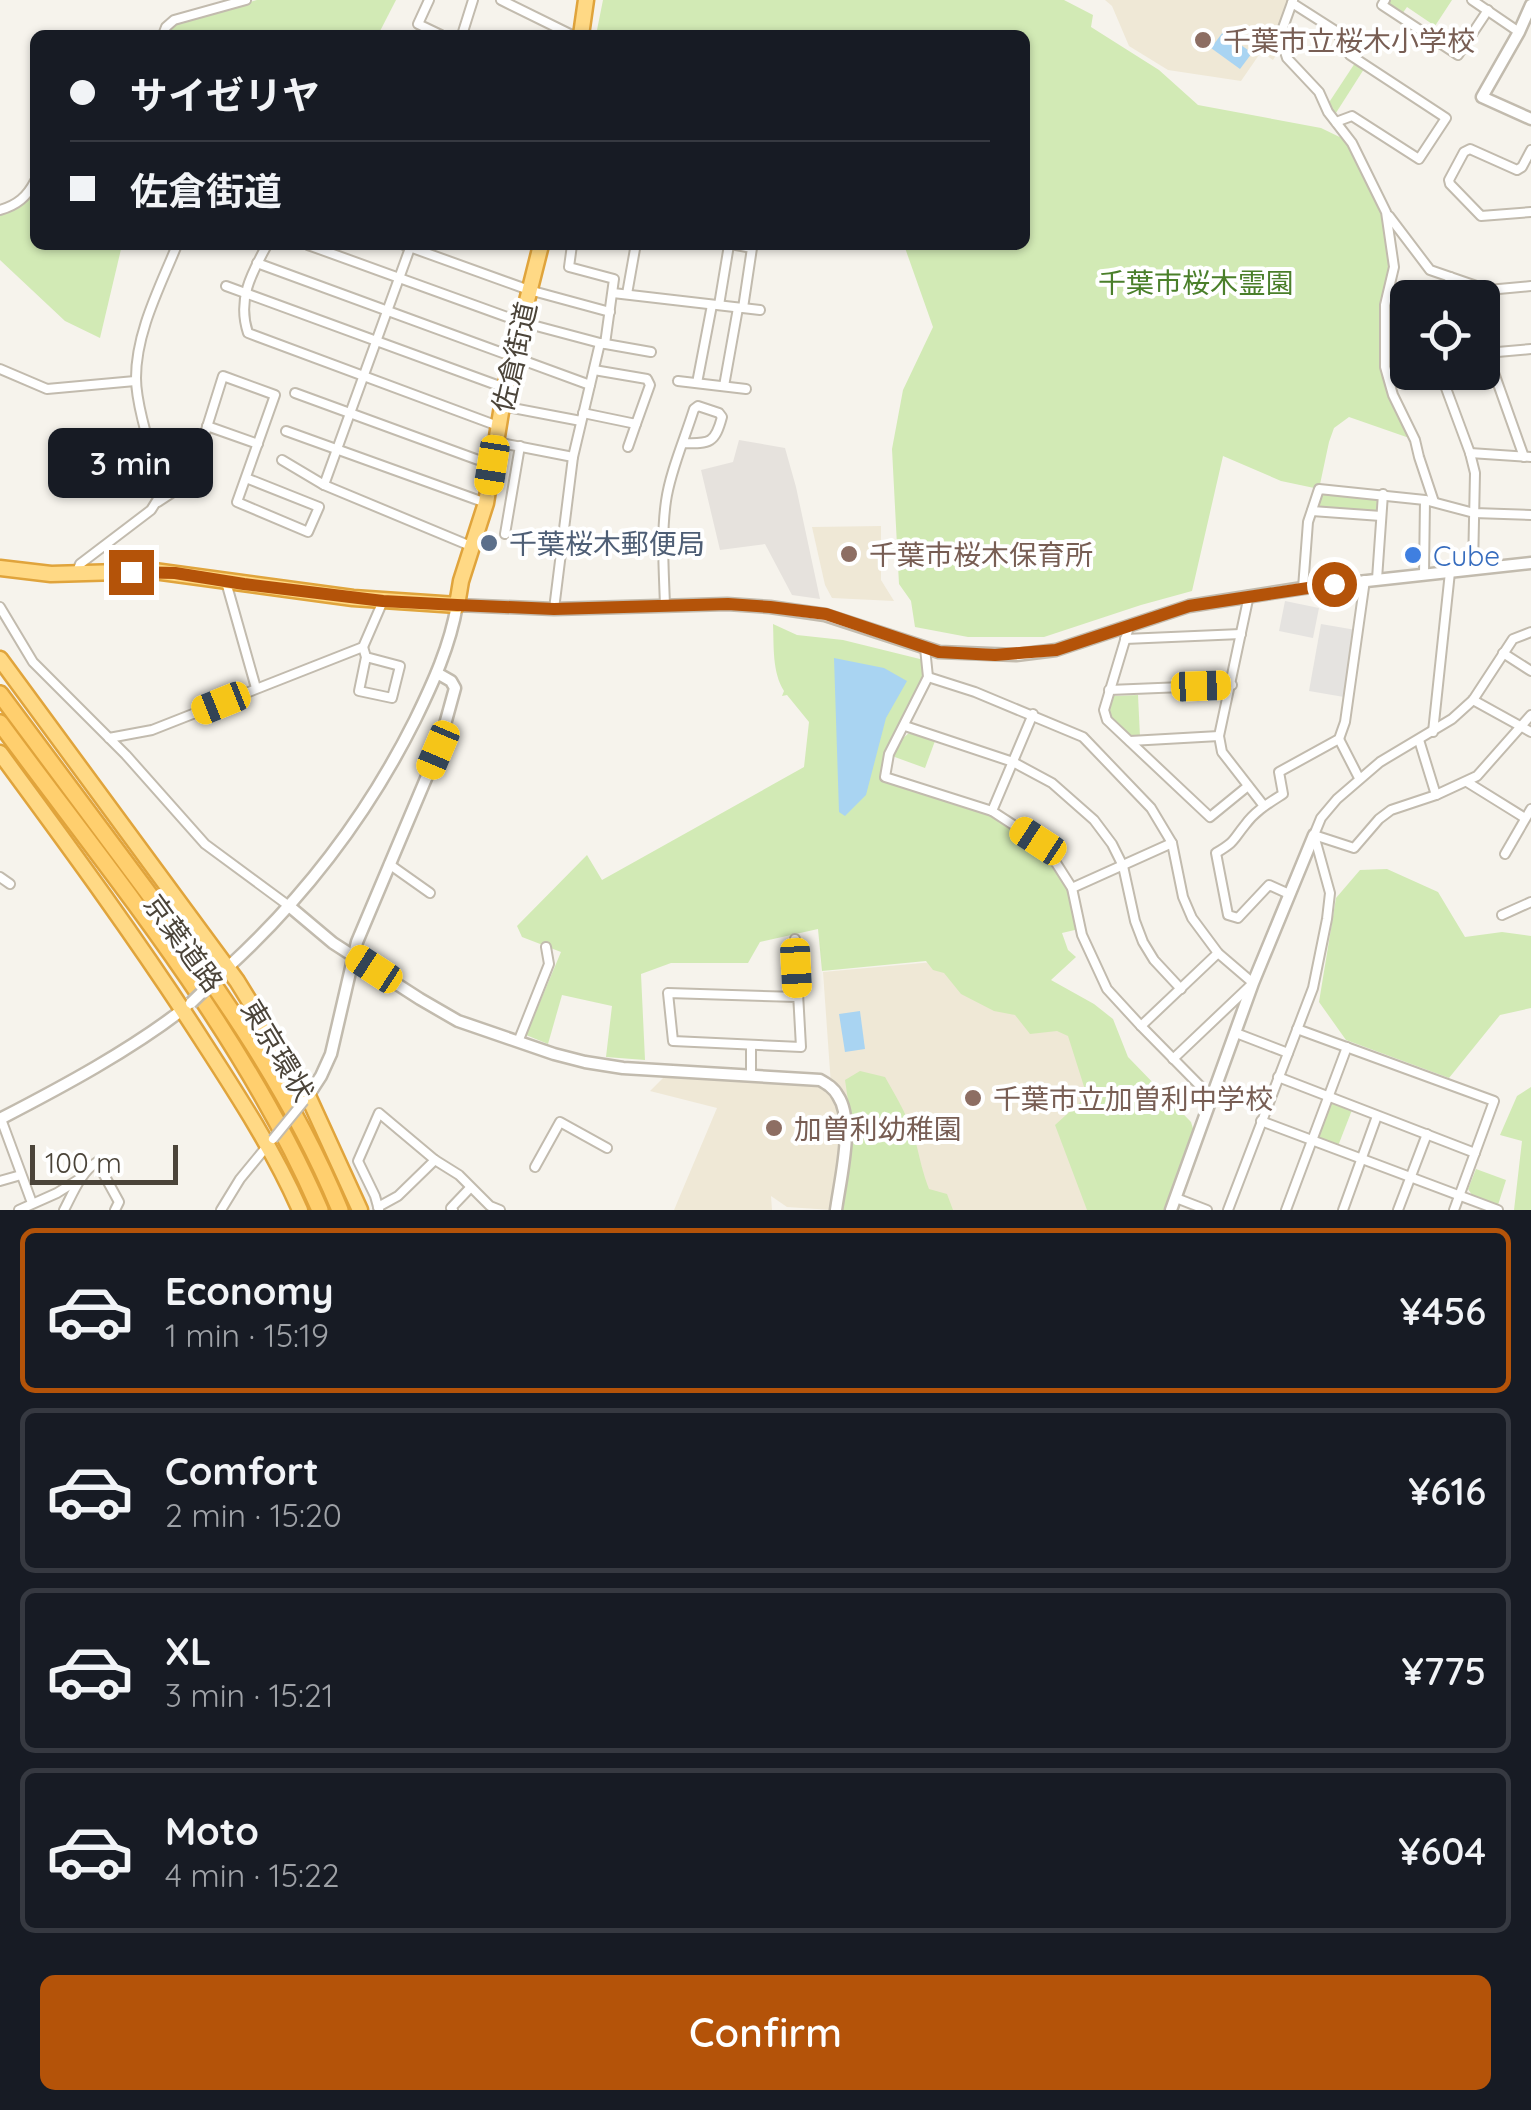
<!DOCTYPE html>
<html lang="en">
<head>
<meta charset="utf-8">
<style>
  :root { --surface:#171b24; --page:#242831; --text:#f1f3f6; --muted:#9ea1a6; --line:#363941; --accent:#b45309 }
  body { margin:0; font-family:Quicksand,"Noto Sans JP",sans-serif; background:var(--page); color:var(--text); height:100vh; display:flex; flex-direction:column; font-size:38px; white-space:nowrap }
  * { box-sizing:border-box; margin:0 }
  p { font-size:32px; color:var(--muted) }
  .icon { flex:none; width:55px; height:55px; fill:none; stroke:currentColor; stroke-width:2; stroke-linecap:round; stroke-linejoin:round }
  .map { position:relative; height:1210px; overflow:hidden }
  .details { display:flex; flex-direction:column; background:var(--surface); flex:1 }
  .details>* { flex:none }
  .top-card { position:absolute; left:30px; top:30px; width:1000px; height:220px; border-radius:15px; box-shadow:0 2px 8px #0004; display:grid; align-content:center; height:220px; padding:0 40px; background:var(--surface) }
  .fabs { position:absolute; left:1390px; top:280px; display:grid; gap:20px }
  .fabs a { display:grid; place-items:center; width:110px; height:110px; border-radius:15px; background:var(--surface); box-shadow:0 2px 8px #0004; font-size:50px }
  .scale { position:absolute; left:30px; bottom:25px; width:148px; box-sizing:border-box; padding-left:10px; border:5px solid #4b4439; border-top:0; font-size:28px; line-height:35px; white-space:nowrap; color:#4b4439; -webkit-text-stroke:8px #fff; paint-order:stroke }
  .end { position:absolute; width:45px; height:45px; margin:-22px; border:12px solid #b45309; background:#fff; box-shadow:0 0 0 5px #fff }
  .from { border-radius:50% }
  .bubble { position:absolute; height:70px; border-radius:15px; background:var(--surface); box-shadow:0 2px 8px #0004; font-size:32px; font-weight:600; line-height:70px; text-align:center }
  .car { position:absolute; width:30px; height:60px; margin:-30px -15px; border-radius:12px; box-shadow:0 0 8px 2px #0007; background:linear-gradient(#f5c518 24%,#345 0 40%,#f5c518 0 76%,#345 0 86%,#f5c518 0) }
  .top-card b { display:flex; align-items:center; gap:35px; height:95px; font-size:38px }
  .top-card b+b { border-top:2px solid var(--line) }
  .top-card i { width:25px; height:25px; background:var(--text) }
  ul { padding:18px 0 0; list-style:none }
  li { display:flex; align-items:center; gap:30px; height:165px; margin:0 20px 15px; padding:0 20px; border:5px solid var(--line); border-radius:15px }
  li div { flex:1 }
  li b { display:block; font-size:38px }
  li em { font-style:normal; font-weight:600 }
  li.active { border-color:var(--accent) }
  li>.icon { width:90px; height:90px; stroke-width:1.5 }
  .button { display:flex; gap:20px; margin-top:auto; padding:20px 40px }
  .button a { flex:1; height:115px; border-radius:15px; background:var(--accent); color:#fff; font-size:40px; font-weight:600; line-height:115px; text-align:center }
  .map>svg:first-child { display:block }
  .industrial { fill:#e6e2dd }
  .education { fill:#efe8d6 }
  .green { fill:#d2eab5 }
  .parking { fill:#e5e3e0 }
  .water { fill:#a9d4f2 }
  .lines { fill:none; stroke-linecap:round; stroke-linejoin:round }
  .minor-casing { stroke:#c2bbae; stroke-width:12 }
  .tertiary-casing { stroke:#c2bbae; stroke-width:15 }
  .trunk-casing { stroke:#e0a43c; stroke-width:19 }
  .motorway-casing { stroke:#e0a43c; stroke-width:20 }
  .minor { stroke:#fff; stroke-width:8 }
  .tertiary { stroke:#fff; stroke-width:10 }
  .trunk { stroke:#ffd985; stroke-width:14 }
  .motorway { stroke:#ffcf6e; stroke-width:15 }
  .minor-bridge-casing { stroke:#c2bbae; stroke-width:12; stroke-linecap:butt }
  .tertiary-bridge-casing { stroke:#c2bbae; stroke-width:15; stroke-linecap:butt }
  .minor-bridge { stroke:#fff; stroke-width:8 }
  .tertiary-bridge { stroke:#fff; stroke-width:10 }
  .route { stroke:#b45309; stroke-width:12 }
  .education-dot { fill:#8d6e63; stroke:#fff; stroke-width:4 }
  .service-dot { fill:#5c6f8a; stroke:#fff; stroke-width:4 }
  .shop-dot { fill:#3f7fe0; stroke:#fff; stroke-width:4 }
  .labels { text-anchor:middle; dominant-baseline:central; stroke-width:8; stroke-linejoin:round; paint-order:stroke }
  .education-label { font-size:28px; fill:#785e54; stroke:#fff; text-anchor:start }
  .park-label { font-size:28px; fill:#4a7f2a; stroke:#fff }
  .street-label { font-size:28px; fill:#4b4439; stroke:#fff }
  .service-label { font-size:28px; fill:#4e5e75; stroke:#fff; text-anchor:start }
  .shop-label { font-size:28px; fill:#366cbe; stroke:#fff; text-anchor:start }
</style>
</head>
<body>
<div class="map">
<svg width="1531" height="1210" viewBox="0 0 1531 1210">
  <rect width="100%" height="100%" fill="#f6f3ec"/>
  <path class="industrial" d="M 739,440 L 785,448 L 796,487 L 820,599 L 792,595 L 765,544 L 720,550 L 701,470 L 733,462 Z"/>
  <g class="education">
    <path d="M 1105,0 L 1288,0 L 1277,35 L 1280,49 L 1273,60 L 1261,52 L 1241,81 L 1168,70 L 1129,46 L 1112,6 Z"/>
    <path d="M 881,526 L 881,580 L 894,601 L 832,598 L 825,585 L 812,527 Z"/>
    <path d="M 944,961 L 1080,1037 L 1104,1210 L 942,1210 L 863,1111 L 831,1085 L 823,972 Z"/>
    <path d="M 665,1076 L 809,1084 L 817,1086 L 830,1095 L 839,1105 L 841,1149 L 832,1210 L 787,1207 L 771,1196 L 772,1210 L 674,1210 L 717,1108 L 650,1091 Z"/>
  </g>
  <g class="green">
    <path d="M 257,0 L 396,0 L 378,35 L 168,35 L 171,25 Z"/>
    <path d="M 603,0 L 1064,0 L 1093,15 L 1091,27 L 1159,70 L 1198,105 L 1321,128 L 1352,143 L 1386,212 L 1394,267 L 1385,305 L 1385,367 L 1415,440 L 1349,417 L 1334,428 L 1329,442 L 1319,489 L 1281,481 L 1223,456 L 1192,591 L 1141,605 L 1044,637 L 968,637 L 915,627 L 911,601 L 899,584 L 892,449 L 903,390 L 933,327 L 904,245 L 1025,245 L 1025,35 L 596,35 Z"/>
    <path d="M 1391,0 L 1452,0 L 1435,26 L 1407,7 L 1402,14 L 1388,5 Z"/>
    <path d="M 1355,63 L 1364,69 L 1334,116 L 1328,104 Z"/>
    <path d="M 35,189 L 35,245 L 122,245 L 100,338 L 65,321 L 0,260 L 0,213 L 20,205 Z"/>
    <path d="M 1324,492 L 1376,496 L 1378,507 L 1375,511 L 1322,508 L 1319,506 L 1321,495 Z"/>
    <path d="M 773,624 L 797,635 L 843,640 L 924,660 L 926,676 L 913,698 L 889,754 L 881,780 L 986,814 L 1022,834 L 1044,855 L 1070,888 L 1079,929 L 1062,933 L 1068,950 L 1076,957 L 1051,980 L 1094,1004 L 1113,1019 L 1128,1057 L 1191,1122 L 1194,1132 L 1165,1210 L 1087,1210 L 1055,1125 L 1087,1096 L 1068,1036 L 1057,1031 L 1030,1034 L 1015,1015 L 994,1011 L 961,994 L 944,973 L 933,970 L 926,961 L 822,971 L 818,929 L 760,942 L 748,963 L 671,963 L 641,974 L 645,1060 L 606,1057 L 612,1006 L 562,995 L 548,1044 L 526,1035 L 561,952 L 522,937 L 517,926 L 587,855 L 602,880 L 804,767 L 809,722 L 787,695 L 782,696 L 784,691 C 772,672 774,646 773,624 Z"/>
    <path d="M 1138,695 L 1140,737 L 1129,738 L 1109,719 L 1108,709 L 1114,696 Z"/>
    <path d="M 909,733 L 935,741 L 925,768 L 892,756 L 902,739 Z"/>
    <path d="M 1387,869 L 1438,892 L 1465,937 L 1502,932 L 1531,936 L 1531,1008 L 1500,1015 L 1449,1078 L 1346,1040 L 1319,1002 L 1336,898 L 1360,870 Z"/>
    <path d="M 860,1071 L 885,1077 C 897,1098 910,1120 916,1143 C 920,1159 923,1174 929,1189 L 947,1194 L 953,1210 L 842,1210 L 851,1121 L 845,1080 Z"/>
    <path d="M 1531,1087 L 1531,1210 L 1514,1210 L 1522,1141 L 1500,1135 L 1517,1096 Z"/>
    <path d="M 1335,1103 L 1352,1110 L 1338,1146 L 1320,1140 L 1318,1134 L 1328,1105 Z"/>
    <path d="M 1476,1169 L 1506,1180 L 1498,1205 L 1472,1195 L 1468,1189 Z"/>
  </g>
  <g class="parking">
    <path d="M 1285,601 L 1319,608 L 1313,638 L 1279,631 Z"/>
    <path d="M 1321,624 L 1356,630 L 1344,697 L 1309,691 Z"/>
  </g>
  <g class="water">
    <path d="M 1223,32 L 1252,53 L 1240,69 L 1211,48 Z"/>
    <path d="M 834,658 L 884,668 L 907,681 L 886,718 L 866,795 L 845,816 L 839,812 Z"/>
    <path d="M 860,1011 L 865,1049 L 845,1052 L 839,1014 Z"/>
  </g>
  <g class="lines">
    <defs>
      <g id="minor">
        <path d="M 429,0 L 418,24 L 441,35"/>
        <path d="M 501,0 L 572,35"/>
        <path d="M 1293,0 L 1280,36 L 1287,58 L 1319,92 L 1328,112 L 1352,143 L 1386,212 L 1394,267 L 1385,305 L 1385,367 L 1393,395 L 1415,440 L 1419,457 L 1434,502"/>
        <path d="M 1385,0 L 1382,5 L 1458,55 L 1488,10"/>
        <path d="M 1472,0 L 1519,32"/>
        <path d="M 1292,3 L 1336,31 L 1350,55 L 1446,118 L 1419,159 L 1352,116 L 1336,122"/>
        <path d="M 163,35 L 166,27 L 174,20 L 246,0"/>
        <path d="M 462,35 L 473,0"/>
        <path d="M 1531,150 L 1522,167 L 1517,170 L 1470,149 L 1464,152 L 1449,180 L 1450,184 L 1481,216 L 1531,212"/>
        <path d="M 0,210 C 17,205 27,197 35,181"/>
        <path d="M 1389,216 L 1430,270 L 1488,290 L 1531,286"/>
        <path d="M 267,245 C 251,274 237,300 248,333 L 498,426"/>
        <path d="M 308,245 L 521,322 L 600,343 L 651,352"/>
        <path d="M 404,245 L 529,290 L 610,312"/>
        <path d="M 572,245 L 569,267 L 614,279 L 605,344"/>
        <path d="M 736,245 L 752,248 L 743,308"/>
        <path d="M 257,263 L 590,385"/>
        <path d="M 226,286 L 505,388"/>
        <path d="M 613,293 L 760,310"/>
        <path d="M 627,294 L 635,249"/>
        <path d="M 1446,298 L 1450,277"/>
        <path d="M 719,305 L 729,245"/>
        <path d="M 1486,353 L 1531,349"/>
        <path d="M 1487,353 L 1524,457"/>
        <path d="M 0,369 L 47,389 L 135,381"/>
        <path d="M 1440,372 L 1470,453 L 1475,473 L 1473,568"/>
        <path d="M 678,381 L 746,389"/>
        <path d="M 697,383 L 712,305"/>
        <path d="M 724,386 L 738,308"/>
        <path d="M 295,393 L 492,465"/>
        <path d="M 502,406 L 581,421"/>
        <path d="M 583,413 L 636,424 L 650,385 L 647,379 L 594,370"/>
        <path d="M 207,426 L 258,444"/>
        <path d="M 286,431 L 486,503"/>
        <path d="M 496,442 L 573,457"/>
        <path d="M 628,447 L 636,424"/>
        <path d="M 1470,453 L 1531,457"/>
        <path d="M 282,460 L 324,485 L 473,547"/>
        <path d="M 324,485 L 410,248"/>
        <path d="M 158,502 L 190,481 L 223,376 L 275,395 L 237,502 L 308,532 L 319,507 L 246,478"/>
        <path d="M 1312,511 L 1381,516"/>
        <path d="M 505,534 L 520,446"/>
        <path d="M 76,574 L 80,564 L 151,510 L 161,494 L 161,485 C 153,456 136,407 136,378 C 136,332 160,287 177,245"/>
        <path d="M 1424,574 L 1425,500"/>
        <path d="M 1377,579 L 1383,494"/>
        <path d="M 226,582 L 256,688"/>
        <path d="M 1303,588 L 1308,522 L 1319,489 L 1425,500 L 1474,513 L 1531,515"/>
        <path d="M 1249,595 L 1219,736 L 1222,752 L 1264,806"/>
        <path d="M 665,606 C 664,572 661,536 666,501 C 670,472 685,438 694,409 L 698,406 L 719,413 L 722,417 C 715,443 710,444 684,443"/>
        <path d="M 0,607 L 33,662 L 126,755 L 205,844 L 289,906"/>
        <path d="M 554,609 L 573,457 L 600,343"/>
        <path d="M 1129,627 L 1104,710 L 1107,720 L 1210,817 L 1248,786"/>
        <path d="M 1125,639 L 1241,634"/>
        <path d="M 363,647 L 366,657 L 359,691 L 392,698 L 400,666 L 366,657"/>
        <path d="M 925,648 L 928,677 L 889,754 L 885,777 L 992,811 L 1038,841 L 1051,855 L 1072,888 L 1082,935 L 1107,989 L 1141,1026 L 1212,1098"/>
        <path d="M 1503,653 L 1531,671"/>
        <path d="M 928,677 L 975,692 L 1083,737 L 1151,808 L 1172,843 L 1183,897 L 1192,918 L 1218,953 L 1253,983 L 1173,1059"/>
        <path d="M 1109,690 L 1232,685"/>
        <path d="M 1473,700 L 1531,732"/>
        <path d="M 905,726 L 1013,762 L 1052,783 L 1094,820 L 1112,844 L 1123,866 L 1135,921 L 1143,942 L 1154,960 L 1181,989"/>
        <path d="M 1433,732 L 1450,572"/>
        <path d="M 109,738 L 152,730 L 363,647 L 383,601"/>
        <path d="M 1339,739 L 1359,778"/>
        <path d="M 1419,740 L 1436,795"/>
        <path d="M 1130,741 L 1219,736"/>
        <path d="M 1467,782 L 1525,818"/>
        <path d="M 992,811 L 1033,714"/>
        <path d="M 1314,835 L 1354,848 L 1379,819 L 1391,810 L 1436,795 L 1477,776 L 1531,715"/>
        <path d="M 1505,854 L 1531,809"/>
        <path d="M 389,864 L 430,893"/>
        <path d="M 0,877 L 10,884"/>
        <path d="M 1072,888 L 1172,843"/>
        <path d="M 1289,894 L 1269,885 L 1238,918 L 1228,915 L 1216,853 C 1236,841 1232,841 1245,825 C 1255,811 1269,803 1283,794 L 1279,772 L 1339,739 L 1345,722 L 1365,580"/>
        <path d="M 1502,915 L 1531,902"/>
        <path d="M 795,939 L 801,1047 L 673,1041 L 668,993 L 798,997"/>
        <path d="M 1141,1026 L 1218,953"/>
        <path d="M 1297,1029 L 1494,1101 L 1454,1210"/>
        <path d="M 1236,1033 L 1288,1053"/>
        <path d="M 518,1042 L 549,964 L 546,947"/>
        <path d="M 751,1075 L 751,1046"/>
        <path d="M 1278,1077 L 1475,1153"/>
        <path d="M 1,1119 L 32,1203"/>
        <path d="M 1261,1121 L 1498,1210"/>
        <path d="M 535,1167 L 560,1122 L 607,1148"/>
        <path d="M 0,1181 L 21,1175"/>
        <path d="M 1176,1198 L 1207,1210"/>
        <path d="M 378,1207 L 398,1196 L 435,1160"/>
        <path d="M 19,1210 L 57,1193 L 81,1178"/>
        <path d="M 64,1210 C 73,1193 81,1172 97,1162 L 119,1202 L 115,1210"/>
        <path d="M 221,1210 L 240,1179 L 268,1145"/>
        <path d="M 379,1210 L 375,1196 L 358,1161 L 379,1113 L 435,1160 L 459,1175 L 490,1206 L 500,1210"/>
        <path d="M 453,1210 L 451,1208 L 470,1188"/>
        <path d="M 1228,1210 L 1313,988 L 1327,919 L 1330,893 L 1314,835 L 1321,818 L 1337,799 L 1380,762 L 1452,719 L 1473,700 L 1513,639 L 1531,632"/>
        <path d="M 1286,1210 L 1347,1047"/>
        <path d="M 1343,1210 L 1377,1116"/>
        <path d="M 1398,1210 L 1427,1134"/>
      </g>
      <g id="tertiary">
        <path d="M 1531,5 L 1519,32 L 1482,97 L 1531,119"/>
        <path d="M 289,906 L 333,943 L 420,999 L 458,1021 L 554,1054 L 585,1062 L 623,1068 L 820,1080 C 827,1084 834,1088 838,1096 C 855,1121 840,1180 836,1210"/>
        <path d="M 226,969 C 303,899 368,814 415,720 C 433,683 450,646 457,605 L 554,609 L 727,604 L 770,607 L 825,615 L 939,652 L 1016,655 L 1056,650 L 1189,606 L 1303,588 L 1531,563"/>
        <path d="M 308,1096 L 321,1076 L 331,1054 L 357,942 L 438,750 L 455,688 L 451,681 L 437,673"/>
        <path d="M 0,1119 C 62,1087 131,1050 186,1007"/>
        <path d="M 1171,1210 L 1253,983 L 1314,835"/>
      </g>
      <g id="trunk">
        <path d="M 581,35 L 586,0"/>
        <path d="M 0,568 L 51,574 L 154,571 L 353,598 L 457,605 L 461,581 L 486,503 L 505,388 L 541,245"/>
        <path d="M 0,659 L 237,981 L 308,1096 L 360,1210"/>
        <path d="M 0,753 C 70,848 140,943 204,1043 C 239,1097 274,1151 300,1210"/>
      </g>
      <g id="motorway">
        <path d="M 0,694 C 49,759 97,825 146,890 C 220,991 292,1093 340,1210"/>
        <path d="M 0,723 C 115,879 242,1030 320,1210"/>
      </g>
    </defs>
    <use href="#minor" class="minor-casing"/>
    <use href="#tertiary" class="tertiary-casing"/>
    <use href="#trunk" class="trunk-casing"/>
    <use href="#motorway" class="motorway-casing"/>
    <use href="#minor" class="minor"/>
    <use href="#tertiary" class="tertiary"/>
    <use href="#trunk" class="trunk"/>
    <use href="#motorway" class="motorway"/>
    <defs>
      <path id="minor-bridge" d="M 273,1139 L 304,1101"/>
      <path id="tertiary-bridge" d="M 191,1003 L 222,973"/>
    </defs>
    <use href="#minor-bridge" class="minor-bridge-casing"/>
    <use href="#tertiary-bridge" class="tertiary-bridge-casing"/>
    <use href="#minor-bridge" class="minor-bridge"/>
    <use href="#tertiary-bridge" class="tertiary-bridge"/>
  </g>
  <g class="lines">
    <path class="route" d="M 131,572 L 175,573 L 244,584 L 383,601 L 457,605 L 554,609 L 728,604 L 770,607 L 826,614 L 939,652 L 995,655 L 1056,650 L 1189,606 L 1334,584"/>
  </g>
  <g class="education-dot">
    <circle cx="1203" cy="40" r="10"/>
    <circle cx="849" cy="554" r="10"/>
    <circle cx="973" cy="1098" r="10"/>
    <circle cx="774" cy="1128" r="10"/>
  </g>
  <circle class="service-dot" cx="489" cy="543" r="10"/>
  <circle class="shop-dot" cx="1413" cy="555" r="10"/>
  <g class="labels">
    <g class="education-label">
      <text x="1223" y="40">千葉市立桜木小学校</text>
      <text x="869" y="554">千葉市桜木保育所</text>
      <text x="993" y="1098">千葉市立加曽利中学校</text>
      <text x="794" y="1128">加曽利幼稚園</text>
    </g>
    <g class="park-label">
      <text x="1196" y="282">千葉市桜木霊園</text>
    </g>
    <g class="street-label">
      <text transform="translate(514 357) rotate(-77)">佐倉街道</text>
      <text transform="translate(184 943) rotate(54)">京葉道路</text>
      <text transform="translate(278 1050) rotate(59)">東京環状</text>
    </g>
    <g class="service-label">
      <text x="509" y="543">千葉桜木郵便局</text>
    </g>
    <g class="shop-label">
      <text x="1433" y="555">Cube</text>
    </g>
  </g>
</svg>
<div class="fabs">
<a><svg class="icon" aria-label="locate" viewBox="0 0 24 24"><circle cx="12" cy="12" r="6"/><path d="M12 2v4M12 18v4M2 12h4M18 12h4"/></svg></a>
</div>
<div class="scale">100 m</div>
<i class="end from" style="left:1334px;top:584px"></i>
<i class="end" style="left:131px;top:572px"></i>
<div class="bubble" style="left:48px;top:428px;width:165px">3 min</div>
<i class="car" style="left:492px;top:465px;rotate:189deg"></i>
<i class="car" style="left:1201px;top:686px;rotate:88deg"></i>
<i class="car" style="left:221px;top:703px;rotate:248deg"></i>
<i class="car" style="left:438px;top:750px;rotate:203deg"></i>
<i class="car" style="left:1038px;top:841px;rotate:303deg"></i>
<i class="car" style="left:796px;top:968px;rotate:177deg"></i>
<i class="car" style="left:374px;top:969px;rotate:303deg"></i>
<div class="top-card">
<b><i class="from"></i>サイゼリヤ</b>
<b><i></i>佐倉街道</b>
</div>
</div>
<section class="details">
<ul>
<li class="active"><svg class="icon" aria-label="car" viewBox="0 0 24 24"><path d="M5 17H2v-5l4-1 3-4h7l3 4 3 1v5h-3M9 17h6M6 11h13"/><circle cx="7" cy="17" r="2"/><circle cx="17" cy="17" r="2"/></svg><div><b>Economy</b><p>1 min · 15:19</p></div><em>¥456</em></li>
<li><svg class="icon" aria-label="car" viewBox="0 0 24 24"><path d="M5 17H2v-5l4-1 3-4h7l3 4 3 1v5h-3M9 17h6M6 11h13"/><circle cx="7" cy="17" r="2"/><circle cx="17" cy="17" r="2"/></svg><div><b>Comfort</b><p>2 min · 15:20</p></div><em>¥616</em></li>
<li><svg class="icon" aria-label="car" viewBox="0 0 24 24"><path d="M5 17H2v-5l4-1 3-4h7l3 4 3 1v5h-3M9 17h6M6 11h13"/><circle cx="7" cy="17" r="2"/><circle cx="17" cy="17" r="2"/></svg><div><b>XL</b><p>3 min · 15:21</p></div><em>¥775</em></li>
<li><svg class="icon" aria-label="car" viewBox="0 0 24 24"><path d="M5 17H2v-5l4-1 3-4h7l3 4 3 1v5h-3M9 17h6M6 11h13"/><circle cx="7" cy="17" r="2"/><circle cx="17" cy="17" r="2"/></svg><div><b>Moto</b><p>4 min · 15:22</p></div><em>¥604</em></li>
</ul>
<div class="button"><a>Confirm</a></div>
</section>
</body>
</html>
